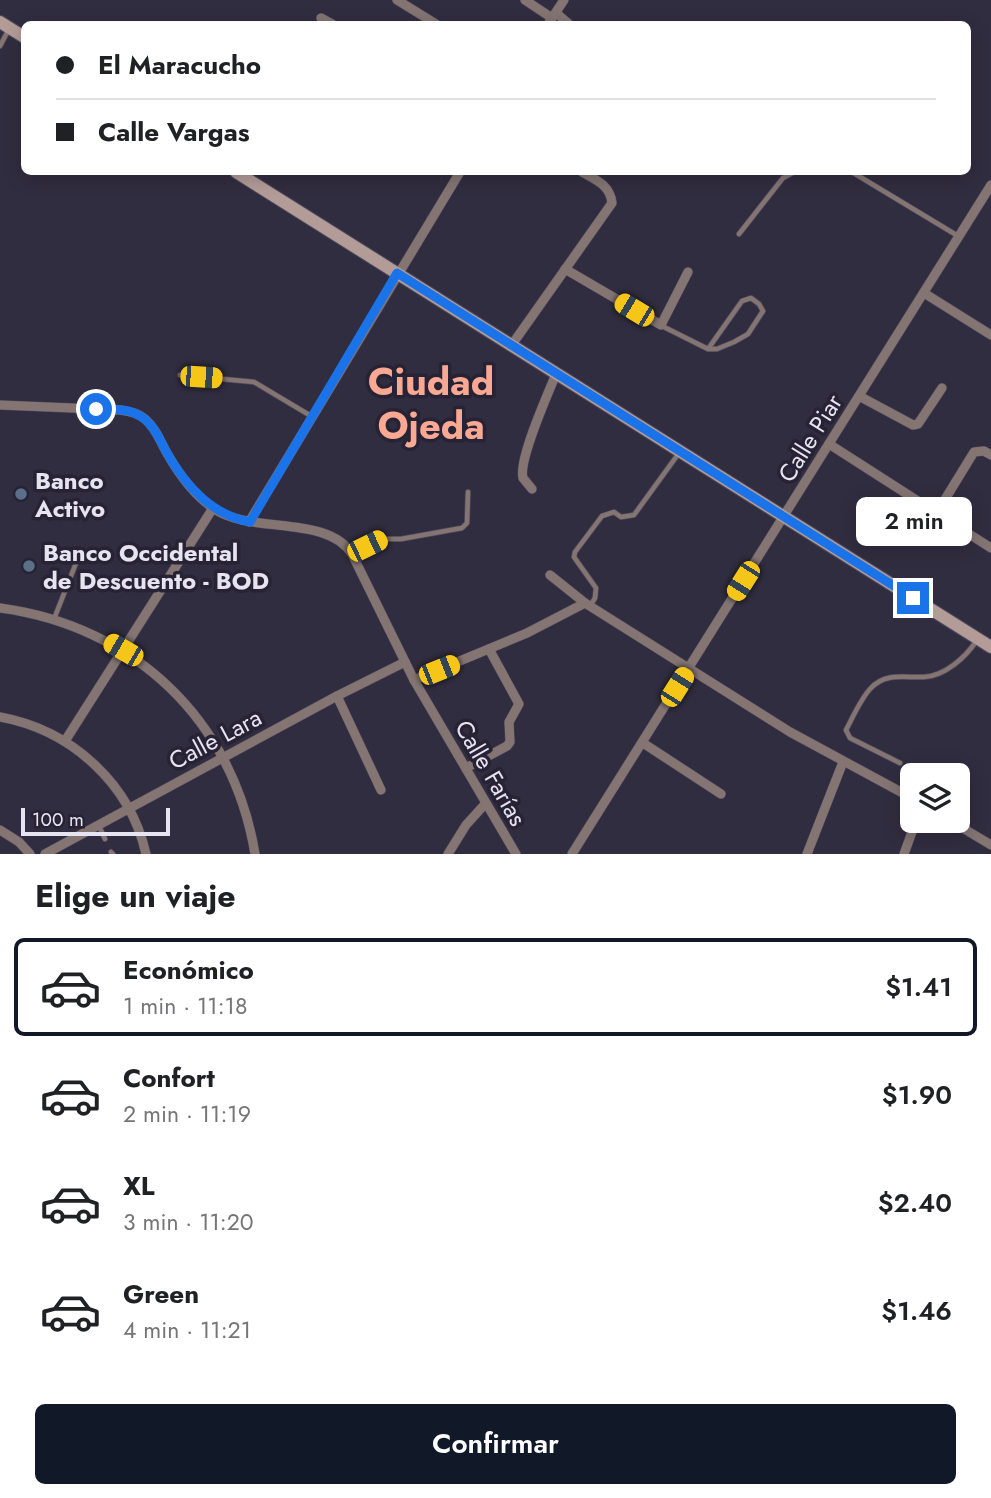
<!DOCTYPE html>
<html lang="es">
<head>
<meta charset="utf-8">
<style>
  :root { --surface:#fff; --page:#f2f2f2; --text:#202124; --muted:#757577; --line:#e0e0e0; --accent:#111827 }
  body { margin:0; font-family:Jost,sans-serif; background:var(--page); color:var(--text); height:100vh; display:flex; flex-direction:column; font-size:26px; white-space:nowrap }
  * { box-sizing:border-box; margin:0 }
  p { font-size:23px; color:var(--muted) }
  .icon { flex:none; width:38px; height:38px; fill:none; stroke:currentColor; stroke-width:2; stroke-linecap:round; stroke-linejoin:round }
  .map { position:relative; height:854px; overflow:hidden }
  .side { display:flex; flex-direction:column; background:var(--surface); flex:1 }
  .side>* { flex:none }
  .hud { position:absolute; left:21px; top:21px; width:950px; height:154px; border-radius:10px; box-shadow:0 4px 18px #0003; display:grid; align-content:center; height:154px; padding:0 35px; background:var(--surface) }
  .fabs { position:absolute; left:900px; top:763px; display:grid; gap:14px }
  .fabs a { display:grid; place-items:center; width:70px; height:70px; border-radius:10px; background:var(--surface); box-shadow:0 4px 18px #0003; font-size:35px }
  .scale { position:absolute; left:21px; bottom:18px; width:149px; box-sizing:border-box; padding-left:7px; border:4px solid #e6e4f0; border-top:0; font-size:19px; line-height:24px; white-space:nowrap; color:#e6e4f0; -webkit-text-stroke:5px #272335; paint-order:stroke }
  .end { position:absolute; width:32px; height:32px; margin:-16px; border:9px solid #1a73e8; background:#fff; box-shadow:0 0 0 4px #fff }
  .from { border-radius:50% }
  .bubble { position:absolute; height:49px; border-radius:10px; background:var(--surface); box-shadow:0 4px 18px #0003; font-size:23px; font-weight:600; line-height:49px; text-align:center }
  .car { position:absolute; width:21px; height:42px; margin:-21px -10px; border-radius:9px; box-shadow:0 0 5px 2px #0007; background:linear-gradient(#f5c518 24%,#345 0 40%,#f5c518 0 76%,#345 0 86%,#f5c518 0) }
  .hud b { display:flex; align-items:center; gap:24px; height:66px; font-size:26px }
  .hud b+b { border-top:2px solid var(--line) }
  .hud i { width:18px; height:18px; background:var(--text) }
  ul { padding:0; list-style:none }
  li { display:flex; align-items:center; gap:21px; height:98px; margin:0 14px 10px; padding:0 21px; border:4px solid transparent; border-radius:10px }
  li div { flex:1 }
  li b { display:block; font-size:26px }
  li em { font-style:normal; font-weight:600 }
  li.current { border-color:var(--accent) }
  li>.icon { width:63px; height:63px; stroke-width:1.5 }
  h2 { padding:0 35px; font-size:32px; line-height:84px }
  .button { display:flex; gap:14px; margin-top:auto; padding:14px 35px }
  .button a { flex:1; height:80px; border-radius:10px; background:var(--accent); color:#fff; font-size:28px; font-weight:600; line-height:80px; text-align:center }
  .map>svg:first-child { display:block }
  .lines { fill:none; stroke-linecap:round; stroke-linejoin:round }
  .lane-casing { stroke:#4e4a5c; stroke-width:6 }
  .street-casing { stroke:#4e4a5c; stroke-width:10 }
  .secondary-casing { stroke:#4e4a5c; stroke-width:14 }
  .lane { stroke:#847573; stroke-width:4.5 }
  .street { stroke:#847573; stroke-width:9 }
  .secondary { stroke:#b39c98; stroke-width:12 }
  .route { stroke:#1a73e8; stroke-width:9 }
  .service-dot { fill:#5c6f8a; stroke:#272335; stroke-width:2.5 }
  .labels { text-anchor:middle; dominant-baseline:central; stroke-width:7; stroke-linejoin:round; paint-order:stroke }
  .street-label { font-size:24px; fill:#e6e4f0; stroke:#272335 }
  .poi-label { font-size:24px; font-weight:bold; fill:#e6e4f0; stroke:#272335; text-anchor:start }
  .town-label { font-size:38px; font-weight:bold; fill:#f9a993; stroke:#272335 }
</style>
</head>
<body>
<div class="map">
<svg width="991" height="854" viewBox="0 0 991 854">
  <rect width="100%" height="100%" fill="#312d40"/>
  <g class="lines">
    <defs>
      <g id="lane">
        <path d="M 0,46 L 9,29"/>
        <path d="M 852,172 L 958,236"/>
        <path d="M 739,234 L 783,178 L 794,172"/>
        <path d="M 662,326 L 708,349 L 717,349 L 734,342 L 748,334 L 763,311 L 759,304 L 751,298 L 742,301 L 708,349"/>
        <path d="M 180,375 L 254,382 L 311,416"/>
        <path d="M 352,554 L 382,539 L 401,539 L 462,528 L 467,523 L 468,492"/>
        <path d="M 590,606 L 595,598 L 596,588 L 574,557 L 575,552 L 602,516 L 614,512 L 621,517 L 634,515 L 679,453"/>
        <path d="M 54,619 L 78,558"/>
        <path d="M 900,763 L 850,738 L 846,730 C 853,717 861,698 871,688 C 886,672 905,678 924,677 C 945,676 966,657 977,640"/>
        <path d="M 98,824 L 105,839"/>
        <path d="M 111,852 L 113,854"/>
      </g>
      <g id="street">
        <path d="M 397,0 L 436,24"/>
        <path d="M 525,0 L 552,18"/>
        <path d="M 556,13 L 569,24"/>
        <path d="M 321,18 L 332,24"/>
        <path d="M 548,24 L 564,0"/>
        <path d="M 565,269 L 661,325 L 688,272"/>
        <path d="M 924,293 L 991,335"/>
        <path d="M 511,346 L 612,203 C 610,185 596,180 582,172"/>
        <path d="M 859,396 L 913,425 L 918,424 L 942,388"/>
        <path d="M 0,405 L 120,410 C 129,411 138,413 145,419 C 156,428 161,443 168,455 C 179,474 194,495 213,508 C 250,535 327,514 352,554 L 414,680 L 516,854"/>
        <path d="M 829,444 L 991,548"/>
        <path d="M 532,489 L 523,478 C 518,460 548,394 556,374"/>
        <path d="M 936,514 L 974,452 L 984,451 L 991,455"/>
        <path d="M 249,522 L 460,172"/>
        <path d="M 550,575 L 585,603 L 790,732 L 912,798"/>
        <path d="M 0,608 C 134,626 233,720 255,854"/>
        <path d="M 414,680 L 527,633 L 585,603"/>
        <path d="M 337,696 L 381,790"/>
        <path d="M 0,717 C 71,730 130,783 146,854"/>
        <path d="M 65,741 L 213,508"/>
        <path d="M 643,743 L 721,794"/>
        <path d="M 466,768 L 507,746 L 510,742 L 509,722 L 519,704 L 489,649"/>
        <path d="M 951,821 L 991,845"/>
        <path d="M 0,830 L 19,842 L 30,854"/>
        <path d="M 45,854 L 337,696 L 405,662"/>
        <path d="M 448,854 L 466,825 L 486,803"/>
        <path d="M 572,854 L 991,185"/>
        <path d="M 807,854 L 843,762"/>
        <path d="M 904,854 L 916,821"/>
      </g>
      <g id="secondary">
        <path d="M 0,22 L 24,37"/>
        <path d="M 236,172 L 991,647"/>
      </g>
    </defs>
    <use href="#lane" class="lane-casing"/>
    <use href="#street" class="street-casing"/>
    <use href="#secondary" class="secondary-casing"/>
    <use href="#lane" class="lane"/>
    <use href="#street" class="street"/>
    <use href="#secondary" class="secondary"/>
  </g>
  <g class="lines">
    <path class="route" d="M 96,409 C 108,410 123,408 134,413 C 153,420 159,439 168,455 C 187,487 212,515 250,522 L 397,273 L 913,598"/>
  </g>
  <g class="service-dot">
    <circle cx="21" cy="494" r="7"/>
    <circle cx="29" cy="566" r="7"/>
  </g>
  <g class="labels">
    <g class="street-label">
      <text transform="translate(810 438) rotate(-58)">Calle Piar</text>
      <text transform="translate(215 739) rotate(-28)">Calle Lara</text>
      <text transform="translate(491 773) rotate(60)">Calle Farías</text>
    </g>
    <g class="poi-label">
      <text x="35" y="480">Banco<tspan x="35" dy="28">Activo</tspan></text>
      <text x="43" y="552">Banco Occidental<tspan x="43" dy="28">de Descuento - BOD</tspan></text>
    </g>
    <g class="town-label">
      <text x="431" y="381">Ciudad<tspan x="431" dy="44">Ojeda</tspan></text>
    </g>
  </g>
</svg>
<div class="fabs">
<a><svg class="icon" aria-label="layers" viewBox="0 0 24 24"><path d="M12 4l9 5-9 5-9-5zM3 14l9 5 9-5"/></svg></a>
</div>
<div class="scale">100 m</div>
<i class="end from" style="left:96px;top:409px"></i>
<i class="end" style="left:913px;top:598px"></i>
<div class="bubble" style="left:856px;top:497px;width:116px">2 min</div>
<i class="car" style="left:634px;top:310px;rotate:301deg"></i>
<i class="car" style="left:201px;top:377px;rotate:94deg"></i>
<i class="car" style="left:367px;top:546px;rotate:64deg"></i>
<i class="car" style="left:743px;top:581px;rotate:212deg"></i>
<i class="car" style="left:123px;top:650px;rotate:300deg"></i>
<i class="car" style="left:439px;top:670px;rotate:68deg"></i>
<i class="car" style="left:677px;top:687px;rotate:32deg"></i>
<div class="hud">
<b><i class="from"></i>El Maracucho</b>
<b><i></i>Calle Vargas</b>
</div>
</div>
<section class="side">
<h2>Elige un viaje</h2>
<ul>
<li class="current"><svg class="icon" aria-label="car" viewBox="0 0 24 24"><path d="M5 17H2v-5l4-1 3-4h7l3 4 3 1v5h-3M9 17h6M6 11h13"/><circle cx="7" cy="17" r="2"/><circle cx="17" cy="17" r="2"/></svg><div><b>Económico</b><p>1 min · 11:18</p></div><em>$1.41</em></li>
<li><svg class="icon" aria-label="car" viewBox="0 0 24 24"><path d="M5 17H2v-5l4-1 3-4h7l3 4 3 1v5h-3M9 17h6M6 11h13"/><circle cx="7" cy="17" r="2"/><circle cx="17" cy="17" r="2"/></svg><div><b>Confort</b><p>2 min · 11:19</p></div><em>$1.90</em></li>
<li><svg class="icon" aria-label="car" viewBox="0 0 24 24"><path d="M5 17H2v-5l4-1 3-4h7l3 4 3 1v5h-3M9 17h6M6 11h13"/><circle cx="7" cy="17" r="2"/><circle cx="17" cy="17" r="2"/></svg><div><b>XL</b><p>3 min · 11:20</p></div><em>$2.40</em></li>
<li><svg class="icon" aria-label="car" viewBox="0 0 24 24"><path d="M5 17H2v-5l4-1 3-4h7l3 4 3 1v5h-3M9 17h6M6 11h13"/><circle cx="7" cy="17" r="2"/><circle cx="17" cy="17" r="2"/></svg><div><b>Green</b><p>4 min · 11:21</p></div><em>$1.46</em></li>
</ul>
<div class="button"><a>Confirmar</a></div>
</section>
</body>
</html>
